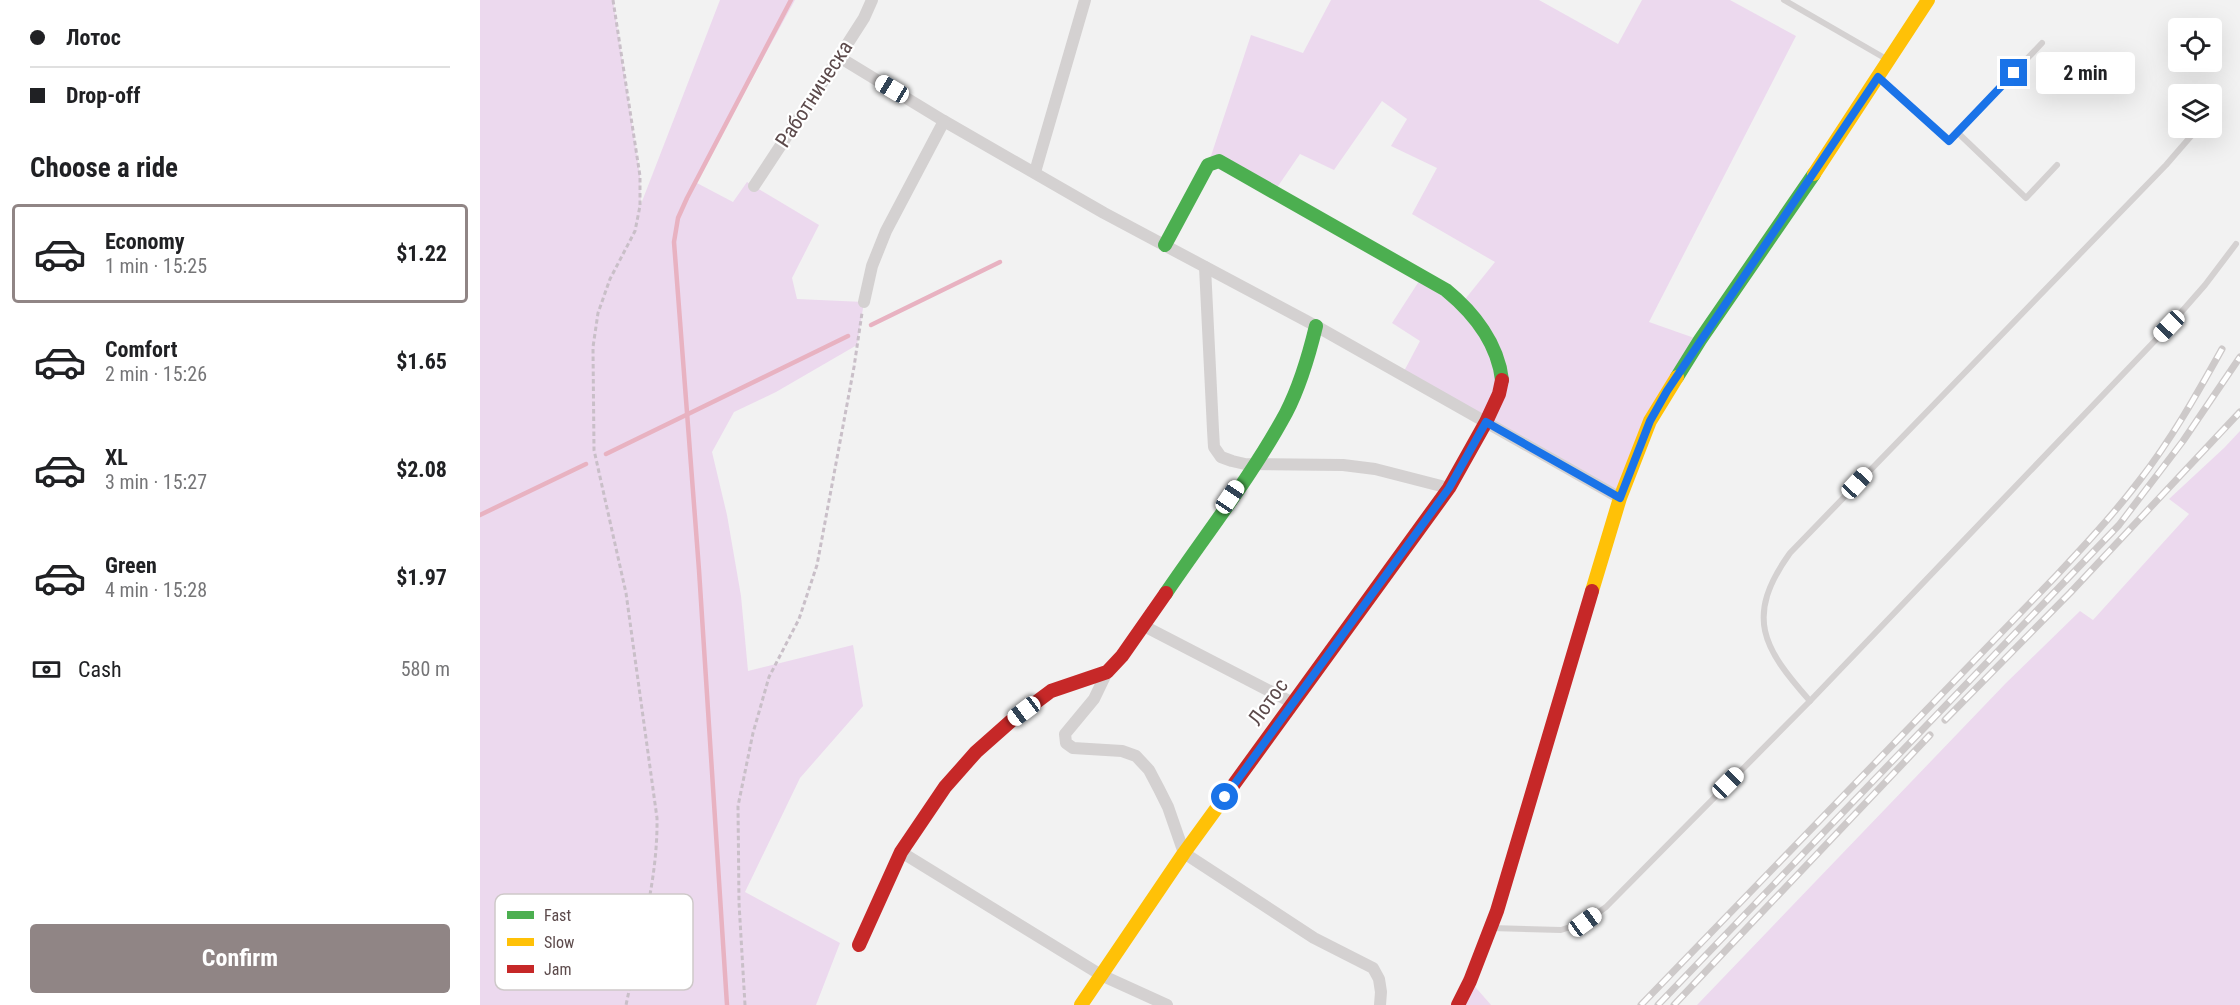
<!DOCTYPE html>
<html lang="en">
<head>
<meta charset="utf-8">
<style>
  :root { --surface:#fff; --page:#f2f2f2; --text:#202124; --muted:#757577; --line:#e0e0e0; --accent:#908585 }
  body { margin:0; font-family:"Roboto Condensed",sans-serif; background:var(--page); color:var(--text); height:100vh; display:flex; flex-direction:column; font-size:22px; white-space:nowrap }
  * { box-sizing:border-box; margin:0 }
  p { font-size:20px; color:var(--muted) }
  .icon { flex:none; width:33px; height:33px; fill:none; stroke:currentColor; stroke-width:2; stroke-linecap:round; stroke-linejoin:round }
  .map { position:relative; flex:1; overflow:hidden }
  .sheet { display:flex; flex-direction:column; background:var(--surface); width:480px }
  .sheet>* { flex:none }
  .hud { display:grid; align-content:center; height:132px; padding:0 30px; background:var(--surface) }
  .buttons { position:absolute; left:1688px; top:18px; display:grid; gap:12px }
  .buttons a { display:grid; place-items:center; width:54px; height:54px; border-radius:6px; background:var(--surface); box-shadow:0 6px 24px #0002; font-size:30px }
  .end { position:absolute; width:27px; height:27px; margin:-14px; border:8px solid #1a73e8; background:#fff; box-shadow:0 0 0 3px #fff }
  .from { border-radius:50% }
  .bubble { position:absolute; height:42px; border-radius:6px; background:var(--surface); box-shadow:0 6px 24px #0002; font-size:20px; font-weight:700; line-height:42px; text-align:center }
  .car { position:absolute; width:18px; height:36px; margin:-18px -9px; border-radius:8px; box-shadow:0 0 4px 2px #0007; background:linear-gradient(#fff 24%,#345 0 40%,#fff 0 76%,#345 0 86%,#fff 0) }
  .hud b { display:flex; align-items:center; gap:21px; height:57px; font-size:22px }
  .hud b+b { border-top:2px solid var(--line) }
  .hud i { width:15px; height:15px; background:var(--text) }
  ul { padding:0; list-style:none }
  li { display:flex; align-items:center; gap:18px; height:99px; margin:0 12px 9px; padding:0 18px; border:3px solid transparent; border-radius:6px }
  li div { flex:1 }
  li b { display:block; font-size:22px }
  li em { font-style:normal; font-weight:700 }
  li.selected { border-color:var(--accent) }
  li>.icon { width:54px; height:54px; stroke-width:1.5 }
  h2 { padding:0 30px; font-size:27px; line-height:72px }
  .pay { display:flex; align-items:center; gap:15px; height:66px; padding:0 30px; font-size:22px }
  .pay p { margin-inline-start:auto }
  .button { display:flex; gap:12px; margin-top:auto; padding:12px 30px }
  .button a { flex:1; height:69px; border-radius:6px; background:var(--accent); color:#fff; font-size:24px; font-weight:700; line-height:69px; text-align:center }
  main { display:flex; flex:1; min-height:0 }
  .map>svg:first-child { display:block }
  .green { fill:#ecd9ee }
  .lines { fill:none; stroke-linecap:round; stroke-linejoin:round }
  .stream { stroke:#e8b2c1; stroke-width:4.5 }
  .path { stroke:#c9bfc8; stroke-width:3; stroke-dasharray:4.5 3; stroke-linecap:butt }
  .lane { stroke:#d4d1d1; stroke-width:6 }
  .street { stroke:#d4d1d1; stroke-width:12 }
  .fast { stroke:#4caf50; stroke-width:14 }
  .slow { stroke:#ffc107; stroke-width:14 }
  .jam { stroke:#c62828; stroke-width:14 }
  .rail-casing { stroke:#cdc9c9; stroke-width:7 }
  .rail { stroke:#fff; stroke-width:4.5; stroke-dasharray:14; stroke-linecap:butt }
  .route { stroke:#1a73e8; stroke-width:8 }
  .labels { text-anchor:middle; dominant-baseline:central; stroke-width:4.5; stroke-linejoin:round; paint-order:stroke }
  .street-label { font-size:21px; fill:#5c4a4b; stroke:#fff }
  .key { fill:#fff; stroke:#cec9c9; stroke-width:1.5 }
  .key-label { font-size:16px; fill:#5c4a4b }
</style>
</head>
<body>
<main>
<section class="sheet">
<div class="hud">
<b><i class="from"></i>Лотос</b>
<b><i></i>Drop-off</b>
</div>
<h2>Choose a ride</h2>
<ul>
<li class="selected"><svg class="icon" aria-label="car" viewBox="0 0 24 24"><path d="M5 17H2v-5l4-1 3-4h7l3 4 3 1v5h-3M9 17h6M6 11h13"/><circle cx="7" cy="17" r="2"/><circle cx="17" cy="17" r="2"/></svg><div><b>Economy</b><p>1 min · 15:25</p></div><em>$1.22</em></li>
<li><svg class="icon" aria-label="car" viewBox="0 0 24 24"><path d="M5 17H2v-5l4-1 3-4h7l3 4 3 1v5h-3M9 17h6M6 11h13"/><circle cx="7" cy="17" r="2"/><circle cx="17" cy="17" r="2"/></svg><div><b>Comfort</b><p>2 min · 15:26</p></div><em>$1.65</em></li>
<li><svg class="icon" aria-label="car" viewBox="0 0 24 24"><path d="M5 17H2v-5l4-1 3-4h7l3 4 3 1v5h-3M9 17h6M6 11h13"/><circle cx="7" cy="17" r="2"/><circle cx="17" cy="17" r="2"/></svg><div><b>XL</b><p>3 min · 15:27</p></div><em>$2.08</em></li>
<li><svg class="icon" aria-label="car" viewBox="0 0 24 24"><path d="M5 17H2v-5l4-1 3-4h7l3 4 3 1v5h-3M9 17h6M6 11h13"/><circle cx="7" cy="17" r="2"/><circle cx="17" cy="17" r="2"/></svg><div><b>Green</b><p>4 min · 15:28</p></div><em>$1.97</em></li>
</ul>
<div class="pay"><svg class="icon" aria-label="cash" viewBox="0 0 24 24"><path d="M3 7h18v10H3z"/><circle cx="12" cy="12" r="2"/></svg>Cash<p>580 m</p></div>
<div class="button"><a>Confirm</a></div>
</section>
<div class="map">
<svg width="1760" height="1005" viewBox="0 0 1760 1005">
  <rect width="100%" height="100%" fill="#f2f2f2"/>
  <g class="green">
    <path d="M 0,0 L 133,0 L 160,176 L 161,204 L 240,0 L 315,0 L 215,182 L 253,202 L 267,182 L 339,225 L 312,278 L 317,299 L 384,302 L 377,345 L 296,392 L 254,412 L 232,452 L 247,515 L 261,596 L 268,671 L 373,645 L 383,706 L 320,778 L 265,892 L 360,943 L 336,1005 L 0,1005 Z"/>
    <path d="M 851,0 L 1059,0 L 1138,44 L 1162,0 L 1250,0 L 1316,36 L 1169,322 L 1220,340 L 1187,391 L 1140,498 L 922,375 L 940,341 L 912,323 L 943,275 L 982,303 L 1015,262 L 932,214 L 957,168 L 911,146 L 927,119 L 902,101 L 854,170 L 820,154 L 794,192 L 728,165 L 771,35 L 823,53 Z"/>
    <path d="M 1760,431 L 1760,1005 L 1217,1005 L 1526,683 L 1600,611 L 1613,620 L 1709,514 L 1689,499 L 1744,448 Z"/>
    <path d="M 990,981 L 1011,1005 L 978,1005 Z"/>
  </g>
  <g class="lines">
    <g class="stream">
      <path d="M 391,325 L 520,262"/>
      <path d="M 126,454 L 368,336"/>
      <path d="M 0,515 L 106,464"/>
      <path d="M 247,1005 L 219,570 L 194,242 L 198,218 L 207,198 L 311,0"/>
    </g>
    <g class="path">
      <path d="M 133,0 L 160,176 L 160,206 L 155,231 L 130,279 L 118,313 L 113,347 L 114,450 L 146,593 L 177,818 C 178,881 159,943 146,1005"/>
      <path d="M 265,1005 L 259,903 L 258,806 L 273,733 L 289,677 L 319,619 L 337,565 L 374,367 L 382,313"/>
    </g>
    <g class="lane">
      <path d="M 1304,0 L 1408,60"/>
      <path d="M 1399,77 L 1469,141 L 1562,43"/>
      <path d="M 1731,111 L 1736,104"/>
      <path d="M 1477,132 L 1546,198 L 1577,165"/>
      <path d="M 1330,701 C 1283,648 1264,617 1310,553 L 1686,165 L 1718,128"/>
      <path d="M 1011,928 L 1081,930 L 1105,922 L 1126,907 L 1330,701 L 1689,326 L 1725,285 L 1756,244"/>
    </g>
    <g class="street">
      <path d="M 359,57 L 464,121 L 624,213 L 836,326 L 1140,498"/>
      <path d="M 555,172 L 605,0"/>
      <path d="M 274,186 L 359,57 L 384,18 L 392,0"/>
      <path d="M 725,267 L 733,430 L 734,447 L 741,457 L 752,461 L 765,464 L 863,465 L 895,469 L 969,488"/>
      <path d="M 384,302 L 392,266 L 406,231 L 464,121"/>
      <path d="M 664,626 L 813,703"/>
      <path d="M 627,672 L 614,699 L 585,734 L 586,743 L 593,748 L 642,751 L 656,756 L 669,770 L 679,789 L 688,807 L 704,853 L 834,938 L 893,968 L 899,979 L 901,992 L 900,1005"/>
      <path d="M 421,852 L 621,975 L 687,1005"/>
    </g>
    <g class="fast">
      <path d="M 685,245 L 728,165 L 739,161 L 966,290 C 994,313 1018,344 1022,380"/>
      <path d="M 1197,377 L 1220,340 L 1334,174"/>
      <path d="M 686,593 C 726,534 772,476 806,413 C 820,386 829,355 836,326"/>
    </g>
    <g class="slow">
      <path d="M 1334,174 L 1448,0"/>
      <path d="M 1112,591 L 1140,498 L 1170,421 L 1197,377"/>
      <path d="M 601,1005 L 704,853 L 744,798"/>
    </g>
    <g class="jam">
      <path d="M 744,798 L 969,488 L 1006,422 L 1019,394 L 1022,380"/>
      <path d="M 379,945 L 421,852 L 465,787 L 496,752 L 531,721 L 571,691 L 627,672 L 642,656 L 686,593"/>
      <path d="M 978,1005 L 990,981 L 1017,911 L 1112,591"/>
    </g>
    <defs>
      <g id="rail">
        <path d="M 1465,720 L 1590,593 L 1760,412"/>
        <path d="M 1161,1005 L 1575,577 C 1604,546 1633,515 1659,481 C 1691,440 1717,394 1742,349"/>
        <path d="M 1178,1005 L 1639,525 L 1703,441 L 1760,357"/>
        <path d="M 1194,1005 L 1450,735"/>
      </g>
    </defs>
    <use href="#rail" class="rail-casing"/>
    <use href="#rail" class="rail"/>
  </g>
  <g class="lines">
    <path class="route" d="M 745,797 L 969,488 L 1006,422 L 1140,498 L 1170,421 L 1187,391 L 1398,77 L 1469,141 L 1534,73"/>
  </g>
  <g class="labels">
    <g class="street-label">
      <text transform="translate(334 94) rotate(-57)">Работническа</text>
      <text transform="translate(788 702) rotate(-54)">Лотос</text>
    </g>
  </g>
  <rect x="15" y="894" width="198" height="96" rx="9" class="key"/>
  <rect x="27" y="911" width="27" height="8" fill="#4caf50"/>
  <rect x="27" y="938" width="27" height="8" fill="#ffc107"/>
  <rect x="27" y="965" width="27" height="8" fill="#c62828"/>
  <g class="key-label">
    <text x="64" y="921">Fast</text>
    <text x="64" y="948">Slow</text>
    <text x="64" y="975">Jam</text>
  </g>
</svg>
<div class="buttons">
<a><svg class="icon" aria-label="locate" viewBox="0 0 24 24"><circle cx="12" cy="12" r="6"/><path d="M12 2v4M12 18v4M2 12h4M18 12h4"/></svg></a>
<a><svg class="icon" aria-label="layers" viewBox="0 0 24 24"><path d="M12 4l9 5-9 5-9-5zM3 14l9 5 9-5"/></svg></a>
</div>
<i class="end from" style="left:745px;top:797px"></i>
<i class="end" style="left:1534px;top:73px"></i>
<div class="bubble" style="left:1556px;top:52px;width:99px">2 min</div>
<i class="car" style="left:412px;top:89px;rotate:301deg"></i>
<i class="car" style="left:1689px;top:326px;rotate:224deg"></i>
<i class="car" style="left:1377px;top:483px;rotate:43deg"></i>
<i class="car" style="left:750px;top:497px;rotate:34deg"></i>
<i class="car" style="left:544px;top:711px;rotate:233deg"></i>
<i class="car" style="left:1248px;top:783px;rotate:45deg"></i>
<i class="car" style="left:1105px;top:922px;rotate:54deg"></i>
</div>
</main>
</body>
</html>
